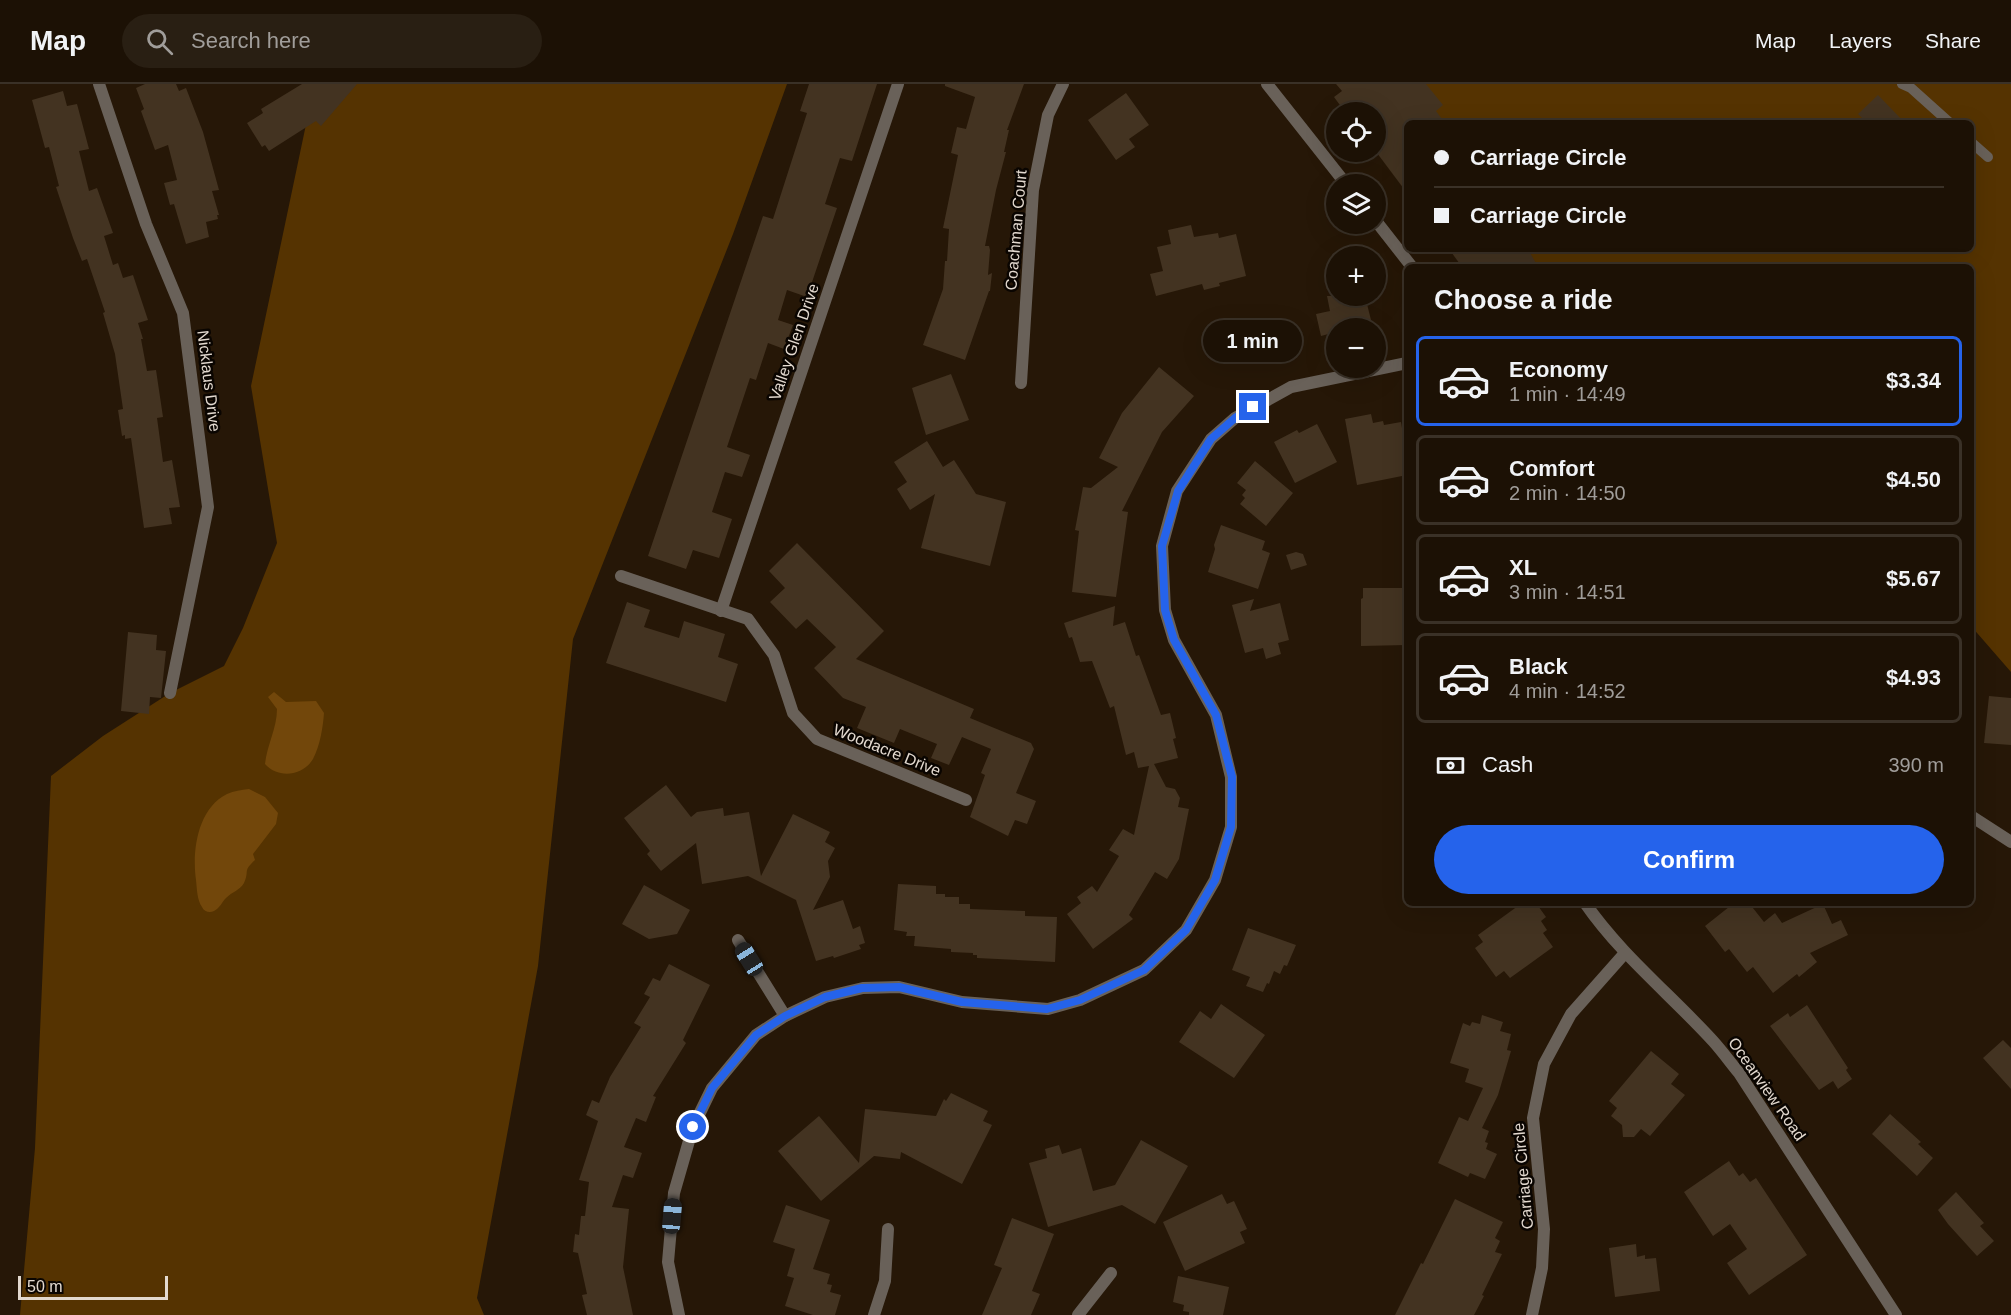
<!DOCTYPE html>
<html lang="en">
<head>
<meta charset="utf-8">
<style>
  :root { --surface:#1c1105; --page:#291f13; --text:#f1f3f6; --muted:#a09d9a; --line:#3a3127; --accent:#2563eb }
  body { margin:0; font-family:Arial,sans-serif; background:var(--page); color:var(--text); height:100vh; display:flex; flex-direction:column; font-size:22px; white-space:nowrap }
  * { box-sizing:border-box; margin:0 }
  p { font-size:20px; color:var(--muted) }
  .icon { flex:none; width:33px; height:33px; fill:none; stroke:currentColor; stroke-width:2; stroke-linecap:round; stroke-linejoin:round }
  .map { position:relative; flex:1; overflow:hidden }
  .sheet { position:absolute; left:1404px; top:180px; width:570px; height:642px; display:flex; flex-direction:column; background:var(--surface); border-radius:9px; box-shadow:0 6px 24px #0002,0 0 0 2px var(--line) }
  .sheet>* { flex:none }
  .banner { position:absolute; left:1404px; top:36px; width:570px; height:132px; border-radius:9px; box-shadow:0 6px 24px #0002,0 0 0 2px var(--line); display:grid; align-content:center; height:132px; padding:0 30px; background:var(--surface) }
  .fabs { position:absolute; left:1326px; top:18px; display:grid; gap:12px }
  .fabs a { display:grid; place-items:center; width:60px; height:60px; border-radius:50%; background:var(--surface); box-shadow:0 6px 24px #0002,0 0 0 2px var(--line); font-size:30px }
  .scale { position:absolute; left:18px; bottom:15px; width:150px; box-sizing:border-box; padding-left:6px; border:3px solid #e3d9cf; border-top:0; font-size:16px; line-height:21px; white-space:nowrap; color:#e3d9cf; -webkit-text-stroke:4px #0a0501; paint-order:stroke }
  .end { position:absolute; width:27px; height:27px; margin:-14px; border:8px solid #2563eb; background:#fff; box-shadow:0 0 0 3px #fff }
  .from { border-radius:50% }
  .bubble { position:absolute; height:42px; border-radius:21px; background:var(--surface); box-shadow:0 6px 24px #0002,0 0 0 2px var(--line); font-size:20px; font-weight:700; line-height:42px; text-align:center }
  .car { position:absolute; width:18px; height:36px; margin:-18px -9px; border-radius:8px; box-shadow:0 0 4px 2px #0007; background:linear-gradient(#222 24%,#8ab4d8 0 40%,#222 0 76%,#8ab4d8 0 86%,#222 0) }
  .banner b { display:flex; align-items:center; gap:21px; height:57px; font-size:22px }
  .banner b+b { border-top:2px solid var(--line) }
  .banner i { width:15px; height:15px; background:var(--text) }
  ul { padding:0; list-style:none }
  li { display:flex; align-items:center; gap:18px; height:90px; margin:0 12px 9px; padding:0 18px; border:3px solid var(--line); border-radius:9px }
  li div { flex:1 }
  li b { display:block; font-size:22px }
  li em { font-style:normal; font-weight:700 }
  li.selected { border-color:var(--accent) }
  li>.icon { width:54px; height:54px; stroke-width:1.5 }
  h2 { padding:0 30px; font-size:27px; line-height:72px }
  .pay { display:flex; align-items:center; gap:15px; height:66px; padding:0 30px; font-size:22px }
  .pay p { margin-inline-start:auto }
  .cta { display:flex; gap:12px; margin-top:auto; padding:12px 30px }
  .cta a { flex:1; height:69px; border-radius:36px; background:var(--accent); color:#fff; font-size:24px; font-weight:700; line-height:69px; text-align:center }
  header { display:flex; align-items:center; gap:36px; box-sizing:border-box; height:84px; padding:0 30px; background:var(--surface); border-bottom:2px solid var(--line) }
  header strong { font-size:28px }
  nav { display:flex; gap:33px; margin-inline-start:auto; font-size:21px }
  .search { width:420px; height:54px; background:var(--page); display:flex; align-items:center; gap:15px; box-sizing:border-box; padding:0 21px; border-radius:33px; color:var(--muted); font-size:22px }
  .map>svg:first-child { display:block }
  .green { fill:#553301 }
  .water { fill:#72470b }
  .building { fill:#433321 }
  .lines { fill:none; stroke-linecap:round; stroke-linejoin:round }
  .service { stroke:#696159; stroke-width:10 }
  .minor { stroke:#696159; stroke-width:12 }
  .route { stroke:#2563eb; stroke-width:8 }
  .labels { text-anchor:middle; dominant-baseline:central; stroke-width:5; stroke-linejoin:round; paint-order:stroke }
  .street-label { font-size:16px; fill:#e3d9cf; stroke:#0a0501 }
</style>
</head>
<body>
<header>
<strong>Map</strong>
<div class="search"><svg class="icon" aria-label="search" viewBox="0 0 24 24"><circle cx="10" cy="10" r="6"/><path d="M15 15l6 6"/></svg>Search here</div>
<nav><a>Map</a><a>Layers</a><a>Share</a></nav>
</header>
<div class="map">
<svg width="2011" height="1231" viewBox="0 0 2011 1231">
  <rect width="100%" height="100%" fill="#261707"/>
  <g class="green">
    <path d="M 320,0 L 787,0 L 733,150 L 573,555 L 538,882 L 477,1214 L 484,1231 L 20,1231 L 35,1064 L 51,692 L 103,652 L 170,609 L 224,582 L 243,544 L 277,459 L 251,302 L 308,31 Z"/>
    <path d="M 1370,0 L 2011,0 L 2011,588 L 1971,542 L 1971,183 L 1515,183 L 1501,165 L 1971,165 L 1971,39 L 1407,39 Z"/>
  </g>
  <g class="water">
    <path d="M 274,608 L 286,618 L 316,617 L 324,629 C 323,643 320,662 313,675 C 303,692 278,695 265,680 C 267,661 277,644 277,625 L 268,613 Z"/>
    <path d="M 249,705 L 265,713 L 278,729 L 276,740 L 253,770 L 255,776 C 242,788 250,786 244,799 C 240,806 232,808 226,814 C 222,818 220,824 214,827 C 210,829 204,828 202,823 C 197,816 197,805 196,796 C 192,768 197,725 227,710 C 234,707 241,706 249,705 Z"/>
  </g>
  <g class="building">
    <path d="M 145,0 L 176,0 L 179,7 L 186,4 L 203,48 L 219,106 L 212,107 L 219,131 L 217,131 L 218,135 L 206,138 L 209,153 L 186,160 L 174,120 L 170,121 L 164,99 L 177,96 L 168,61 L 155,66 L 141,27 L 144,25 L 136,4 Z"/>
    <path d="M 302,0 L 357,0 L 321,42 L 316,37 L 269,67 L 265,61 L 262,63 L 247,39 L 263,29 L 261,25 Z"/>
    <path d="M 809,0 L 877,0 L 852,77 L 840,74 L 825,120 L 837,124 L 807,213 L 787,206 L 778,236 L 793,241 L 784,265 L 768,259 L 756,296 L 750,294 L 727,363 L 750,371 L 742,393 L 725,388 L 712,428 L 732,435 L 719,474 L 693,466 L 686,485 L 648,472 L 763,132 L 773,135 L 807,29 L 800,27 Z"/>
    <path d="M 945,0 L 1024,0 L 1007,46 L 1009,46 L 1004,68 L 1006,68 L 996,106 L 985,162 L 989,162 L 990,166 L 988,191 L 992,189 L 990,207 L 989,207 L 965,276 L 923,261 L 943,205 L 945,177 L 947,177 L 949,145 L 943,144 L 958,71 L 951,69 L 957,43 L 966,45 L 975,13 L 945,2 Z"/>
    <path d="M 1336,0 L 1426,0 L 1443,21 L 1436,27 L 1445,39 L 1407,39 L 1407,109 L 1377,69 L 1383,65 L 1376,56 L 1376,28 L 1345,28 L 1334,13 L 1342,7 Z"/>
    <path d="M 63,7 L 67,22 L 77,20 L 89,65 L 79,67 L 89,107 L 97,104 L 113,149 L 104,152 L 113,181 L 118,179 L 123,194 L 133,191 L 148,236 L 138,239 L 143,255 L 141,255 L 147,287 L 156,286 L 163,333 L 157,334 L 163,378 L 172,376 L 180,423 L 169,424 L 172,440 L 144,444 L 131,354 L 125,355 L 125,351 L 122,352 L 118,326 L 123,325 L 115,270 L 103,229 L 105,228 L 87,175 L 82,177 L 73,154 L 56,103 L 59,102 L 49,63 L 45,64 L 32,16 Z"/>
    <path d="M 1126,9 L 1149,41 L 1129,55 L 1135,63 L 1116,76 L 1088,36 Z"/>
    <path d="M 1878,11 L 1905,39 L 1867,39 L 1858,30 Z"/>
    <path d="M 1191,141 L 1194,153 L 1218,149 L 1219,154 L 1236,150 L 1246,192 L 1219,199 L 1220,202 L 1204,206 L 1202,200 L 1156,212 L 1150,190 L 1163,187 L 1157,163 L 1171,160 L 1168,146 Z"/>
    <path d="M 1449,165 L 1528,165 L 1538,183 L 1462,183 Z"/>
    <path d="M 1327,212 L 1365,212 L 1372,240 L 1351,244 L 1336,244 L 1336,248 L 1321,252 L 1316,230 L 1330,227 Z"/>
    <path d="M 1159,283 L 1194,312 L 1162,348 L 1122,427 L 1128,428 L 1116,513 L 1072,508 L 1079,447 L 1075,446 L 1083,403 L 1091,404 L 1118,383 L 1099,374 L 1122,329 Z"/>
    <path d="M 951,290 L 969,336 L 926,351 L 912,304 Z"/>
    <path d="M 1371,330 L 1373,339 L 1383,337 L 1384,341 L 1401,338 L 1407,374 L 1407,391 L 1357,401 L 1345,335 Z"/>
    <path d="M 1317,340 L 1337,378 L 1295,399 L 1274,358 L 1297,346 L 1299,349 Z"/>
    <path d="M 927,357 L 943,383 L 954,376 L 976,410 L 1006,418 L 990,482 L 921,464 L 935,410 L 910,426 L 897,405 L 907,398 L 894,378 Z"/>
    <path d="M 1255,377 L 1293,409 L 1266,442 L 1240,420 L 1245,414 L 1242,411 L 1246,406 L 1237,399 Z"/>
    <path d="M 1221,441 L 1265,457 L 1262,466 L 1270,469 L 1258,505 L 1208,488 L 1215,465 L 1214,461 Z"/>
    <path d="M 797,459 L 884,547 L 856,575 L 974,625 L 970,634 L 1031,659 L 1034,665 L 1016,709 L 1036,717 L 1027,740 L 1015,736 L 1008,752 L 970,733 L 985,691 L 981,689 L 991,665 L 962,653 L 949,681 L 931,674 L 937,660 L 900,645 L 894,659 L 857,644 L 866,623 L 843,614 L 814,584 L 836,563 L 807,535 L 796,545 L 770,518 L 785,504 L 769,487 Z"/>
    <path d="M 1296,468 L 1303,470 L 1307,481 L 1291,486 L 1286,471 Z"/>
    <path d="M 1363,504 L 1407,504 L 1407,561 L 1361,562 L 1361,515 L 1363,514 Z"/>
    <path d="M 1254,515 L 1250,527 L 1280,519 L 1289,556 L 1278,559 L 1281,570 L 1266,575 L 1263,564 L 1245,569 L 1232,521 Z"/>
    <path d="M 627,518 L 650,526 L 644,543 L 679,554 L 684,537 L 725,550 L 718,573 L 738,580 L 726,618 L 606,579 Z"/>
    <path d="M 1115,522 L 1113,542 L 1125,538 L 1136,572 L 1139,571 L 1161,631 L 1170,629 L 1176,654 L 1173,655 L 1178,674 L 1154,680 L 1166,703 L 1175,705 L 1180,714 L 1178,723 L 1189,725 L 1179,775 L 1167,795 L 1155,788 L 1129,831 L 1133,835 L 1093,865 L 1067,830 L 1081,819 L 1077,813 L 1092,802 L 1097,808 L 1119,772 L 1109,766 L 1123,745 L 1134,751 L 1149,682 L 1138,684 L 1134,668 L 1126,671 L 1114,622 L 1110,624 L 1092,577 L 1080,578 L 1072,553 L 1069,554 L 1064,539 Z"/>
    <path d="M 128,548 L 157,551 L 156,566 L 166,567 L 161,614 L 150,613 L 149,630 L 121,627 Z"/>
    <path d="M 1989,612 L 2011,614 L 2011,661 L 1984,659 Z"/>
    <path d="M 666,701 L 691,733 L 697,728 L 723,724 L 724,732 L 749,728 L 761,792 L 793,730 L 830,748 L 825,758 L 835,764 L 828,777 L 830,793 L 813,826 L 843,816 L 853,845 L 860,842 L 865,859 L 859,861 L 861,865 L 834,874 L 833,872 L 816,877 L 796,816 L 748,792 L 702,800 L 696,759 L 661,787 L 647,770 L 650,767 L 624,734 Z"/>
    <path d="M 898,800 L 936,802 L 936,810 L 945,810 L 945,813 L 959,813 L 959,820 L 970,820 L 970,825 L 1025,827 L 1025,832 L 1057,833 L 1055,878 L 977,874 L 977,871 L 973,871 L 973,869 L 951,868 L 951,865 L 914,862 L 915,852 L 906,852 L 907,848 L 894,846 Z"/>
    <path d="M 644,801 L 690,826 L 677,850 L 649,855 L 622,840 Z"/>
    <path d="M 1522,819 L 1536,819 L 1546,833 L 1541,837 L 1547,846 L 1543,849 L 1553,863 L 1510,894 L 1504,887 L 1496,893 L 1475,864 L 1483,858 L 1478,851 Z"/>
    <path d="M 1734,819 L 1749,819 L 1764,838 L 1775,829 L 1782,839 L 1823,820 L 1832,840 L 1841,836 L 1848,851 L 1810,869 L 1817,878 L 1799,893 L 1797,890 L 1773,909 L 1753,883 L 1747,888 L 1729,865 L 1725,868 L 1705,842 Z"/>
    <path d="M 1248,844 L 1296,861 L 1287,882 L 1284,881 L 1280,890 L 1274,887 L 1269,900 L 1267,899 L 1263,908 L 1246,902 L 1250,893 L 1232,886 Z"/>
    <path d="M 669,880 L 710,901 L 683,956 L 686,959 L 653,1012 L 656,1013 L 646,1038 L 636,1034 L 624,1063 L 642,1069 L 633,1094 L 623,1091 L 612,1123 L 629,1125 L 623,1183 L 633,1231 L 587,1231 L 582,1211 L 587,1210 L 578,1169 L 573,1168 L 575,1150 L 579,1151 L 581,1132 L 585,1132 L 589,1098 L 579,1096 L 598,1037 L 586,1031 L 592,1016 L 599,1019 L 610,993 L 641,943 L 634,939 L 650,913 L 644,910 L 653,894 L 660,897 Z"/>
    <path d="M 1221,920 L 1265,951 L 1234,994 L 1179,958 L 1200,927 L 1211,935 Z"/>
    <path d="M 1807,921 L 1848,984 L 1846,986 L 1852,995 L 1838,1005 L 1833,997 L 1819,1006 L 1770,942 L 1788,929 L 1790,933 Z"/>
    <path d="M 1482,931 L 1503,938 L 1500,947 L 1511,950 L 1507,966 L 1511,967 L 1498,1011 L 1482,1044 L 1489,1047 L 1485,1058 L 1488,1059 L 1486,1065 L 1497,1070 L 1485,1095 L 1470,1089 L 1468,1093 L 1438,1079 L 1459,1033 L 1468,1037 L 1483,1004 L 1465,998 L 1469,985 L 1450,979 L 1463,939 L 1470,942 L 1472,938 L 1480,940 Z"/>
    <path d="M 2003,956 L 2011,964 L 2011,1005 L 1983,974 Z"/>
    <path d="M 1651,967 L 1679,990 L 1671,1000 L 1685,1011 L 1650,1052 L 1641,1045 L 1634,1053 L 1623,1053 L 1622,1041 L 1611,1032 L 1617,1024 L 1609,1017 Z"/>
    <path d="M 951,1009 L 988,1027 L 983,1037 L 992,1041 L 962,1100 L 901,1068 L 900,1075 L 874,1072 L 821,1117 L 778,1067 L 819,1032 L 859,1079 L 865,1025 L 936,1032 L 944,1015 L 946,1017 Z"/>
    <path d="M 1890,1030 L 1921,1058 L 1918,1060 L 1933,1074 L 1917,1092 L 1872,1050 Z"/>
    <path d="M 1141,1056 L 1188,1082 L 1155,1140 L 1122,1121 L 1048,1143 L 1029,1079 L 1047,1074 L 1045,1065 L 1059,1061 L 1062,1070 L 1081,1064 L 1093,1107 L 1115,1101 Z"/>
    <path d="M 1729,1077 L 1739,1092 L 1743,1089 L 1750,1098 L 1756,1094 L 1807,1171 L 1749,1211 L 1727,1179 L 1747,1165 L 1730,1140 L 1713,1152 L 1684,1108 Z"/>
    <path d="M 1956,1108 L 1984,1139 L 1980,1142 L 1994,1157 L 1977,1172 L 1948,1140 L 1938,1126 Z"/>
    <path d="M 1222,1110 L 1227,1120 L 1234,1117 L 1247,1145 L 1240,1148 L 1245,1159 L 1185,1187 L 1163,1138 Z"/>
    <path d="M 1455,1115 L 1503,1138 L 1495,1154 L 1500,1157 L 1495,1168 L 1502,1170 L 1482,1211 L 1484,1212 L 1474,1231 L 1395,1231 L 1421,1179 L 1423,1180 Z"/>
    <path d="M 786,1121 L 830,1136 L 813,1185 L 830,1190 L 827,1200 L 832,1201 L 830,1208 L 841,1211 L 835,1231 L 813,1231 L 785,1222 L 794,1194 L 787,1192 L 795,1165 L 773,1158 Z"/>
    <path d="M 1012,1134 L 1054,1150 L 1032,1207 L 1040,1210 L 1031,1231 L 982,1231 L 1002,1184 L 994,1181 Z"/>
    <path d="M 1636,1160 L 1637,1173 L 1645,1171 L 1645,1175 L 1656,1174 L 1660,1207 L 1615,1213 L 1609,1164 Z"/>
    <path d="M 1178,1192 L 1229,1203 L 1223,1231 L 1189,1231 L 1189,1228 L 1183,1227 L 1184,1221 L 1173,1218 Z"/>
  </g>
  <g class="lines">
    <g class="service">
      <path d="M 1902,0 L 1911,4 L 1950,39"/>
      <path d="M 1971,58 L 1988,73"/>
    </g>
    <g class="minor">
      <path d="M 99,0 L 146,140 L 183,229 L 208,423 L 170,609"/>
      <path d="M 1267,0 L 1346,100"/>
      <path d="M 1376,137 L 1412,183"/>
      <path d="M 1021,299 L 1033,106 L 1048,31 L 1063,0"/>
      <path d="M 621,492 L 748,535 L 774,571 L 793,629 L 817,655 L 966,716"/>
      <path d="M 721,527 L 898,0"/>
      <path d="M 1971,732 L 2011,758"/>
      <path d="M 1585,819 C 1621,871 1670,910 1713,957 C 1722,967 1730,978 1739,989 L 1896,1231"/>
      <path d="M 738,856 L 785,932"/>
      <path d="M 679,1231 L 668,1178 L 674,1109 L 693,1043 L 712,1004 L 756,951 L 785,932 L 825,913 L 863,904 L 899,903 L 962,918 L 1048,925 L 1080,916 L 1144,886 L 1186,846 L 1215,796 L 1231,743 L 1231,693 L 1216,631 L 1174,556 L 1165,526 L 1162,462 L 1177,407 L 1211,355 L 1235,334 L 1291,303 L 1407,279"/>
      <path d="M 874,1231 L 885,1197 L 888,1145"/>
      <path d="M 1078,1231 L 1111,1189"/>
      <path d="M 1532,1231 L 1542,1184 L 1544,1145 L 1533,1034 L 1544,980 L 1571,930 L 1625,869"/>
    </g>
  </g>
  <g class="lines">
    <path class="route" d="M 693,1043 L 712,1004 L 756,951 L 785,932 L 825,913 L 862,904 L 899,903 L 962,918 L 1047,925 L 1080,916 L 1144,886 L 1186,846 L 1215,796 L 1231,743 L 1232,693 L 1216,631 L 1174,556 L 1165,526 L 1162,462 L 1178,407 L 1211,355 L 1235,334 L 1253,323"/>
  </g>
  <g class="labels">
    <g class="street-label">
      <text transform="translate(1016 146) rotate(-85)">Coachman Court</text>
      <text transform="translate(794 258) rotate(-71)">Valley Glen Drive</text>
      <text transform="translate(209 297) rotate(83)">Nicklaus Drive</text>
      <text transform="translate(887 666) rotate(22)">Woodacre Drive</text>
      <text transform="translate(1767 1005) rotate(55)">Oceanview Road</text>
      <text transform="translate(1523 1092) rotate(-95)">Carriage Circle</text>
    </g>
  </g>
</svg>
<div class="fabs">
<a><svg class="icon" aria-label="locate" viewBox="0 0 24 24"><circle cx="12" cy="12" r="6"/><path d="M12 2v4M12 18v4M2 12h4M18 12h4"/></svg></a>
<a><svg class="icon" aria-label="layers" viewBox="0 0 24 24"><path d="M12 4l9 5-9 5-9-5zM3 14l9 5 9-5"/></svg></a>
<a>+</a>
<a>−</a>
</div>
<div class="scale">50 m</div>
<i class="end from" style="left:693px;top:1043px"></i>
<i class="end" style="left:1253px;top:323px"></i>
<div class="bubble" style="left:1203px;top:236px;width:99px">1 min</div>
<i class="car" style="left:749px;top:875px;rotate:328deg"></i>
<i class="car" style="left:672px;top:1132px;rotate:5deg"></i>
<div class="banner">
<b><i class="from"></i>Carriage Circle</b>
<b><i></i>Carriage Circle</b>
</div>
<section class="sheet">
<h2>Choose a ride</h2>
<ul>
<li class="selected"><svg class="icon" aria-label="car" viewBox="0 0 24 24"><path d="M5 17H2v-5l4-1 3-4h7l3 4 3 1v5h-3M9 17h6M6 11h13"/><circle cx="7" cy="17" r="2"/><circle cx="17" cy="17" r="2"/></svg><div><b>Economy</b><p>1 min · 14:49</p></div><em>$3.34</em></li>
<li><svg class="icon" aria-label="car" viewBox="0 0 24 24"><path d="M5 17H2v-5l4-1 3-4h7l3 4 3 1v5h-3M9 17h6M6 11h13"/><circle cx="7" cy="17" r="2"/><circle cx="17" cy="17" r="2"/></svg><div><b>Comfort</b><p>2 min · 14:50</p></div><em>$4.50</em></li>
<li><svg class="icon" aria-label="car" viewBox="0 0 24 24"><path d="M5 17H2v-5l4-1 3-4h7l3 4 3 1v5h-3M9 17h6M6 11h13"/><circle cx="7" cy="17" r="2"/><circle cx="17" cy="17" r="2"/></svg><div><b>XL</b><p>3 min · 14:51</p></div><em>$5.67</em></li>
<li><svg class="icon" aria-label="car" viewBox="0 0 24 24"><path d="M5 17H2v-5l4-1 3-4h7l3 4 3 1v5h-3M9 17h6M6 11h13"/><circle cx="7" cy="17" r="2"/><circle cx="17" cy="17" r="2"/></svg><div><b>Black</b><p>4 min · 14:52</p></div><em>$4.93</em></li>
</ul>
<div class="pay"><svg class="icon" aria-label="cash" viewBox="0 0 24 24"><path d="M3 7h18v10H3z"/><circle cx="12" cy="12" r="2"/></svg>Cash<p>390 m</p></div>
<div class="cta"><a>Confirm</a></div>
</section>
</div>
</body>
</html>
